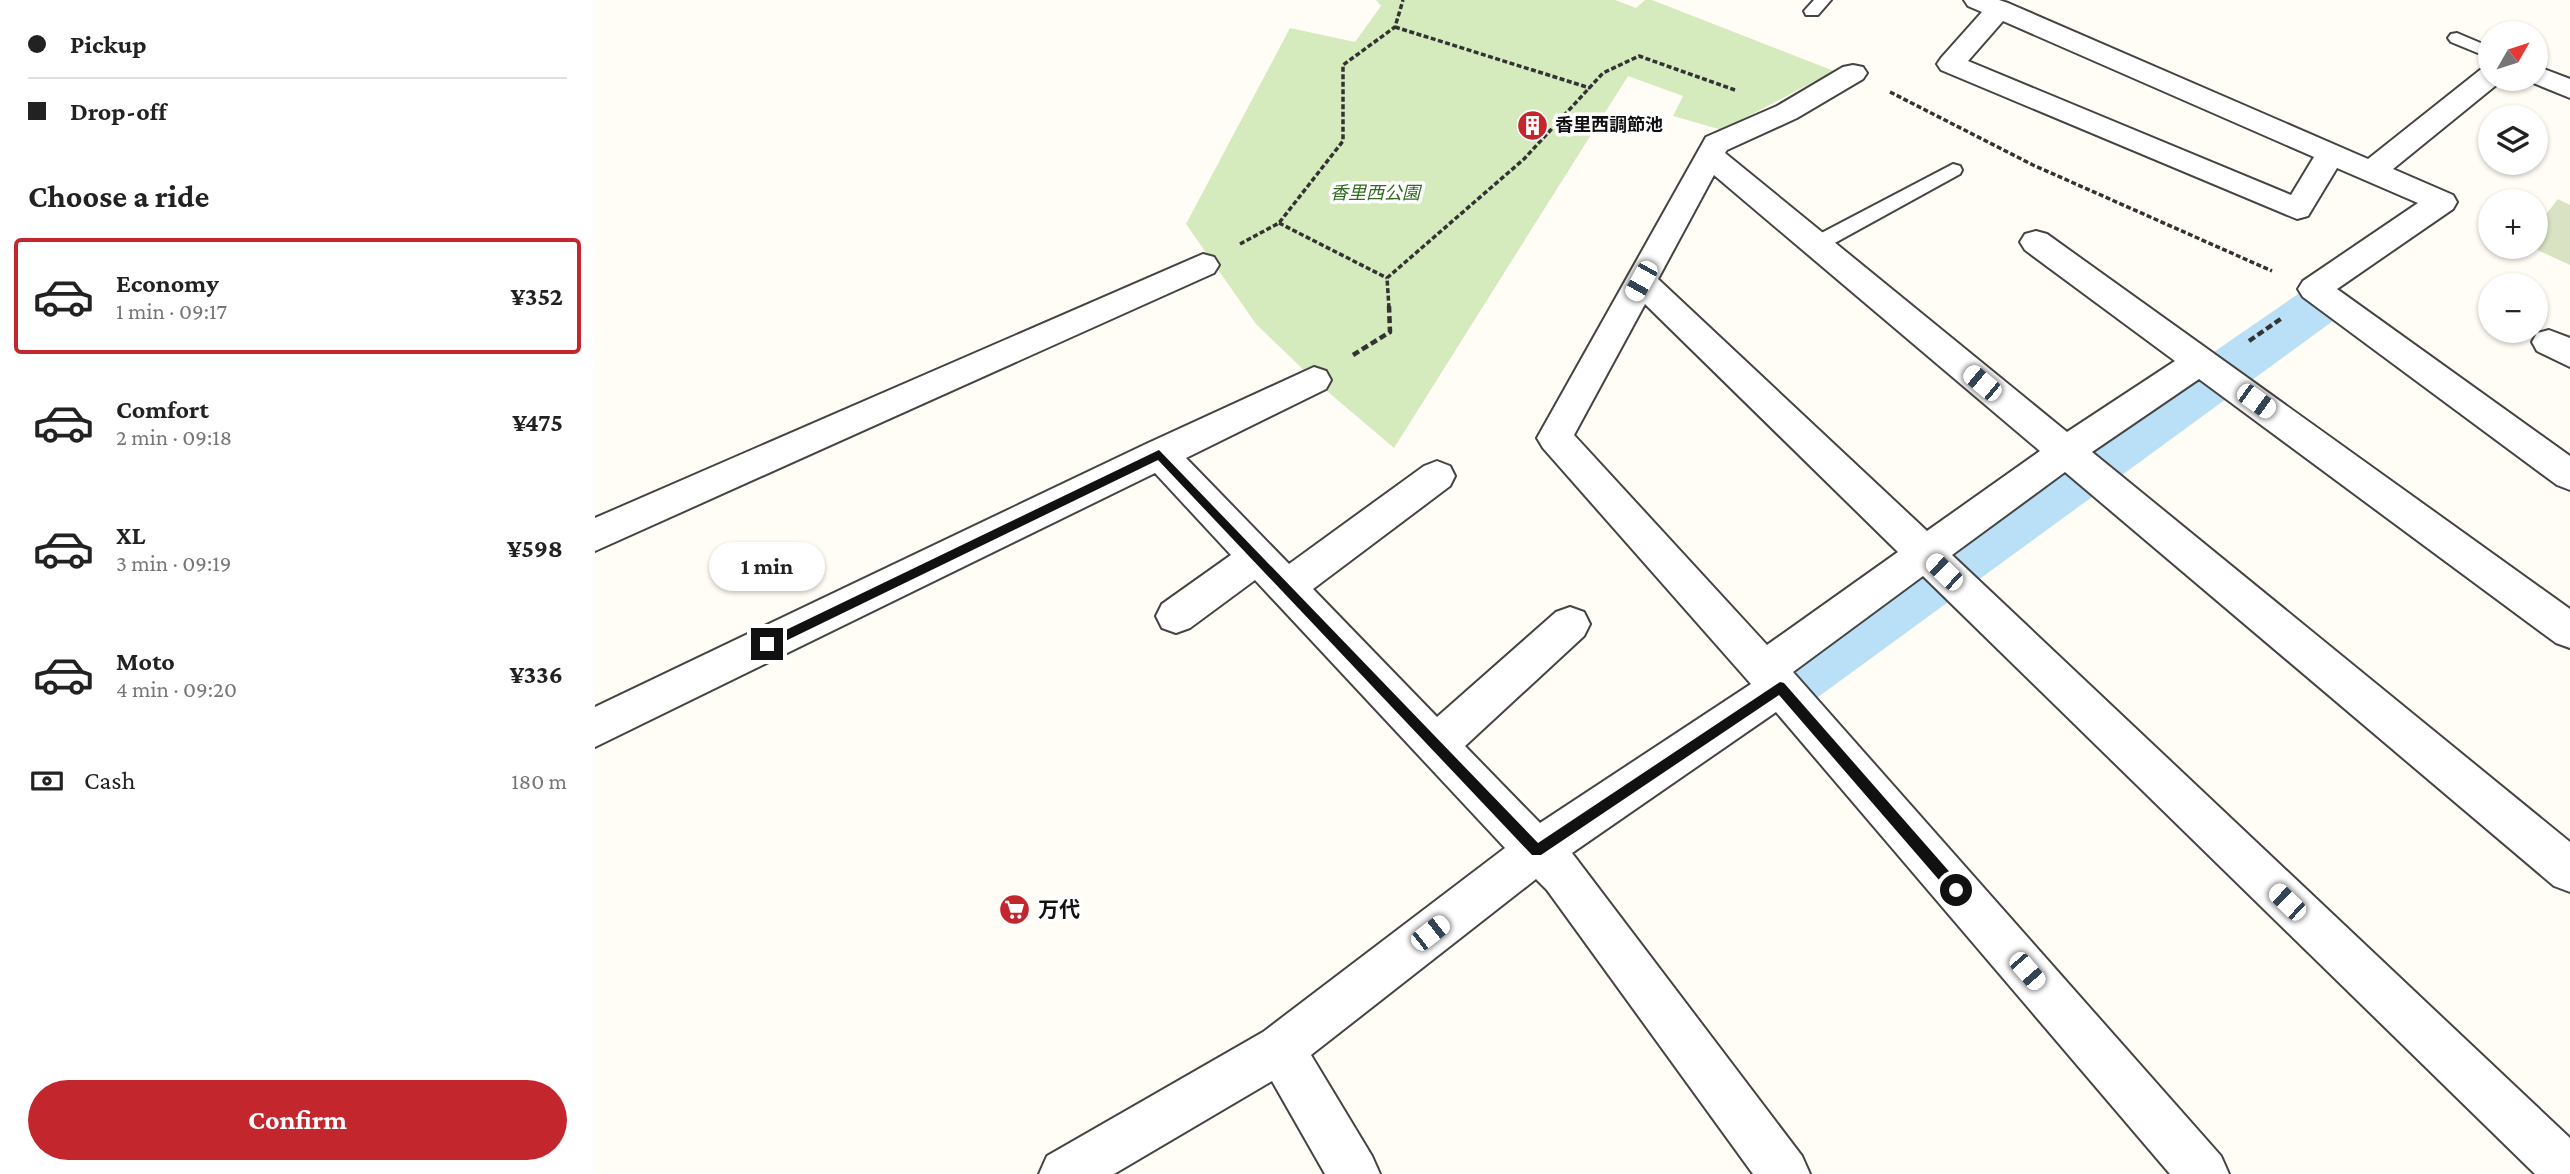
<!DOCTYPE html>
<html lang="en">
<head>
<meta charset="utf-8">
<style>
  :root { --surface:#fff; --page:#f6f6f6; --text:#222; --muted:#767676; --line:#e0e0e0; --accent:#c4262e }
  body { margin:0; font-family:"Crimson Pro","Noto Sans JP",serif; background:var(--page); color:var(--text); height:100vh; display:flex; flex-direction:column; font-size:26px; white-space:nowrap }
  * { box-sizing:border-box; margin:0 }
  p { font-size:23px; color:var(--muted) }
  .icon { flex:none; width:38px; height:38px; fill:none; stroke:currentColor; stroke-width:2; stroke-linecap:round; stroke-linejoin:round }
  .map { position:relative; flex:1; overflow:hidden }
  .side { display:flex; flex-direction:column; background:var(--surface); width:595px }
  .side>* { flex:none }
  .top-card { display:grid; align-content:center; height:154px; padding:0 28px; background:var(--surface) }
  .needle { width:46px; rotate:51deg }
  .fabs { position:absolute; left:1883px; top:21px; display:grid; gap:14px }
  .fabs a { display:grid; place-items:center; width:70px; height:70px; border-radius:50%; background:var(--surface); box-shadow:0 2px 5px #0004; font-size:35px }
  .end { position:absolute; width:32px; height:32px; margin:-16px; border:9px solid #111; background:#fff; box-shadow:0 0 0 4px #fff }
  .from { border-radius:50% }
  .bubble { position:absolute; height:49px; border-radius:24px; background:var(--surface); box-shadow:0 2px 5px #0004; font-size:23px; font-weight:700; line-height:49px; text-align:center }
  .car { position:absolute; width:21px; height:42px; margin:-21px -10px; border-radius:9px; box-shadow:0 0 5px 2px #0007; background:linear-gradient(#fff 24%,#345 0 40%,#fff 0 76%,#345 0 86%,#fff 0) }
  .top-card b { display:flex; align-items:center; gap:24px; height:66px; font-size:26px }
  .top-card b+b { border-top:2px solid var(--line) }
  .top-card i { width:18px; height:18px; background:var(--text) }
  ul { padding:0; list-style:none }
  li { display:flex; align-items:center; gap:21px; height:116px; margin:0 14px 10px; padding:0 14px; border:4px solid transparent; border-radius:7px }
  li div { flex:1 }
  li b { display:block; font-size:26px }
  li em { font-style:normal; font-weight:700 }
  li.active { border-color:var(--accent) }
  li>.icon { width:63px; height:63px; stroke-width:1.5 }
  h2 { padding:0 28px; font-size:32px; line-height:84px }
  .pay { display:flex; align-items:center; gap:18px; height:77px; padding:0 28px; font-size:26px }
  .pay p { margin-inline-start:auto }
  .button { display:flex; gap:14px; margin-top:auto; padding:14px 28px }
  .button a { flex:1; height:80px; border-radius:42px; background:var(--accent); color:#fff; font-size:28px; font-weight:700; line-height:80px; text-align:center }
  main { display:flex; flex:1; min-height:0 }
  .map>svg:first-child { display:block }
  .green { fill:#d5ebbd }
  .cemetery { fill:#d9e3c4 }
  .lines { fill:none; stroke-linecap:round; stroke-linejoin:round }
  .canal { fill:#b9e0f7; fill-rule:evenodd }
  .lane-casing { stroke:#444; stroke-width:4 }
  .street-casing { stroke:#444; stroke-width:4 }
  .path-far1 { stroke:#333; stroke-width:3.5; stroke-dasharray:5 2.5; stroke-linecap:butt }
  .path { stroke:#333; stroke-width:4.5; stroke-dasharray:7 3.5; stroke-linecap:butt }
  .lane { fill:#fff; fill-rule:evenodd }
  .street { fill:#fff; fill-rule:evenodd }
  .route { fill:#111 }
  .labels { text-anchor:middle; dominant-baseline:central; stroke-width:7; stroke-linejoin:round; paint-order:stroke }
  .far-poi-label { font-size:18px; font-weight:bold; fill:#111; stroke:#fff; text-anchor:start }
  .far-park-label { font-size:18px; font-style:italic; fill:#2f6b1f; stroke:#fff }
  .poi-label { font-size:21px; font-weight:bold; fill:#111; stroke:#fff; text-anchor:start }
</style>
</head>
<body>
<main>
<section class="side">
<div class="top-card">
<b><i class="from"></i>Pickup</b>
<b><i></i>Drop-off</b>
</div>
<h2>Choose a ride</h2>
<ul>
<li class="active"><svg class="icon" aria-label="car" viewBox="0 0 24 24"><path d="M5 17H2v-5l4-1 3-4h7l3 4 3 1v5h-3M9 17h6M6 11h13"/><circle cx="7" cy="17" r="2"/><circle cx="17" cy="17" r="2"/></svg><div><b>Economy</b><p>1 min · 09:17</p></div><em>¥352</em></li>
<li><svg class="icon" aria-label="car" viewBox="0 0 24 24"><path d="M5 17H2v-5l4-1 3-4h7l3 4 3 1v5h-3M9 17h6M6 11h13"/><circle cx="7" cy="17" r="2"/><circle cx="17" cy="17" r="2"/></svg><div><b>Comfort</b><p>2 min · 09:18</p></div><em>¥475</em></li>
<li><svg class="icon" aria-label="car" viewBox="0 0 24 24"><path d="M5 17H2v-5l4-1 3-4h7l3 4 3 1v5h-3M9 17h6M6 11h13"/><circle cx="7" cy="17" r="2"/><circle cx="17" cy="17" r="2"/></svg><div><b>XL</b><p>3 min · 09:19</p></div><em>¥598</em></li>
<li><svg class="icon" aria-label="car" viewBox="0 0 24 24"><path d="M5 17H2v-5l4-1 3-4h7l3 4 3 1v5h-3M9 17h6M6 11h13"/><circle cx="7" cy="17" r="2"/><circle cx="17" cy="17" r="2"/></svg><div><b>Moto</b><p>4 min · 09:20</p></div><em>¥336</em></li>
</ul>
<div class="pay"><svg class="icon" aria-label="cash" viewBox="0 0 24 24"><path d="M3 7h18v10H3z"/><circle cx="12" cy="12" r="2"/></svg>Cash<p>180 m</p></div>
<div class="button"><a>Confirm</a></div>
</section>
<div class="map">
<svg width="1975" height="1174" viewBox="0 0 1975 1174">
  <rect width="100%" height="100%" fill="#fffdf5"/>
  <path class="green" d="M 781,0 L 1020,0 L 1041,8 L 1050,0 L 1057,0 L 1239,71 L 1127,130 L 1078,116 L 1088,96 L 1033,76 L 799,448 L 719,380 L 661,324 L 591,224 L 695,28 L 760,42 L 786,6 Z"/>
  <path class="cemetery" d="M 1963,199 L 1975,205 L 1975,265 L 1936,247 L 1941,247 L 1941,227 Z"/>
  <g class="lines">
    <path class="canal" d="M 1724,286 L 1742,292 L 1750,305 L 1742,318 L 1208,708 L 1185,716 L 1162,708 L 1153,687 L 1162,666 L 1706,292 Z"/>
    <defs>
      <g id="lane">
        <path d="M 1219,0 L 1236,0 L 1223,15 L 1211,15 L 1209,11 Z"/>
        <path d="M 1862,33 L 1895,47 L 1895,58 L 1856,42 L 1853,38 L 1856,34 Z"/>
        <path d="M 1358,164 L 1365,166 L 1367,170 L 1365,174 L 1227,250 L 1213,250 L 1210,245 L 1213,240 Z"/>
      </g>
      <g id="street">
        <path d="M 1369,0 L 1404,0 L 1413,3 L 1773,159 L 1885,70 L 1895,68 L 1895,79 L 1907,79 L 1905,82 L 1798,169 L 1858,195 L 1862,202 L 1858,209 L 1742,289 L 1975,456 L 1975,490 L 1962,485 L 1708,297 L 1703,289 L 1708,281 L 1823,203 L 1742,168 L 1713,216 L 1702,219 L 1346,70 L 1342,64 L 1346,58 L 1387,12 L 1373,6 ZM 1408,21 L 1719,157 L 1696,195 L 1373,61 Z"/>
        <path d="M 1258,65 L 1268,67 L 1272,73 L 1268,79 L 1202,118 L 1132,150 L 1130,153 L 1472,432 L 1580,361 L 1430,250 L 1425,242 L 1430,234 L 1441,231 L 1452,234 L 1975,609 L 1975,648 L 1961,643 L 1604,379 L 1497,452 L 1975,842 L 1975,892 L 1959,886 L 1470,472 L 1357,555 L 1975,1138 L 1975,1174 L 1940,1174 L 1328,576 L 1198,672 L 1626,1156 L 1634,1174 L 1575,1174 L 1181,712 L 977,853 L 1207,1156 L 1215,1174 L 1158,1174 L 952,890 L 941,879 L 716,1055 L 777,1156 L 785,1174 L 730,1174 L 677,1081 L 519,1174 L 444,1174 L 452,1156 L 668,1032 L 910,848 L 660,580 L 595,628 L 581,633 L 567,628 L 561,616 L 567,604 L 636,555 L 560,473 L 0,747 L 0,707 L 551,444 L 719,367 L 731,371 L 736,380 L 731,389 L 591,458 L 694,564 L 829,466 L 842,461 L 855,466 L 860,476 L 855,486 L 718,589 L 842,717 L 961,612 L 975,607 L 989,612 L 995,624 L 989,636 L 870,746 L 945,823 L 1156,684 L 948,448 L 942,438 L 1111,137 L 1182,106 L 1248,67 ZM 1119,175 L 1445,451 L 1332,531 L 1063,279 ZM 1050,304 L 1303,552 L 1172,645 L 979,435 Z"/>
        <path d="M 1941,66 L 1975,79 L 1975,98 L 1931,80 L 1941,79 Z"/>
        <path d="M 608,254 L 619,257 L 624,265 L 619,273 L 0,551 L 0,518 Z"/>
        <path d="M 1954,330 L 1975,338 L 1975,367 L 1942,351 L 1937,342 L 1942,333 Z"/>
      </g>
    </defs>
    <use href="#lane" class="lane-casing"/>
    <use href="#street" class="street-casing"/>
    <g class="path-far1">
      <path d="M 800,27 L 995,88"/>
      <path d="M 1295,92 L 1438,165 L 1677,271"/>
      <path d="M 684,223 L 792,278"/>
      <path d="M 645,244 L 684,223 L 748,141 L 748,65 L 800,27 L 808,0"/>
      <path d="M 794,308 L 792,278 L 929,159 L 1008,73 L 1044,56 L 1140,90"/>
    </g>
    <g class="path">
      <path d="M 1654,341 L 1687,318"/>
      <path d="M 758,355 L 795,332 L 794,306"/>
    </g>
    <use href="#lane" class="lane"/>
    <use href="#street" class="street"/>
  </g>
  <path class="route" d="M 564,450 L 943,843 L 1185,682 L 1189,683 L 1366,885 L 1366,895 L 1357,895 L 1184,695 L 946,855 L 937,855 L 563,460 L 176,648 L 168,648 L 168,641 Z"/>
  <defs>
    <symbol id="building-disc" viewBox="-11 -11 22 22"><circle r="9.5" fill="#c4262e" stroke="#fff"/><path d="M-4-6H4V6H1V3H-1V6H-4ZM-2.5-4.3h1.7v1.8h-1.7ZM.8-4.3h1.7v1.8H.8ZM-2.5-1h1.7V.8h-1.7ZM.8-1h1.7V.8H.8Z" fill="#fff"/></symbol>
    <symbol id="supermarket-disc" viewBox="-11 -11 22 22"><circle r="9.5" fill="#c4262e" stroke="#fff"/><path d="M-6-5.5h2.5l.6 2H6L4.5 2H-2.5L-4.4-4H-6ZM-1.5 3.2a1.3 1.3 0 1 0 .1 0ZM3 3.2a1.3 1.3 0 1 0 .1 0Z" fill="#fff"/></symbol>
  </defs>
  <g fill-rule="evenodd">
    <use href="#building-disc" x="920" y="108" width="35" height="35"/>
    <use href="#supermarket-disc" x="402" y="892" width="35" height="35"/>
  </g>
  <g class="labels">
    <g class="far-poi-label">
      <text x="960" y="125">香里西調節池</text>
    </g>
    <g class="far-park-label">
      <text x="780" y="193">香里西公園</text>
    </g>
    <g class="poi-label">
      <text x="443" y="910">万代</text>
    </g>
  </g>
</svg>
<div class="fabs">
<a><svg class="needle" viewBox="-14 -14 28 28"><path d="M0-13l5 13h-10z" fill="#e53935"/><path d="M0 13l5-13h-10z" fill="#767676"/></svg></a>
<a><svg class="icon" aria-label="layers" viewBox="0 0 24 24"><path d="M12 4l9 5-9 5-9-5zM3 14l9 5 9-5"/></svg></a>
<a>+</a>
<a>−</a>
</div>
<i class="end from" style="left:1361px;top:890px"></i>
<i class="end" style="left:172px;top:644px"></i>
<div class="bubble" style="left:114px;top:542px;width:116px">1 min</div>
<i class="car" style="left:1046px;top:281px;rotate:209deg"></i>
<i class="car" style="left:1387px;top:383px;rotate:310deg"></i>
<i class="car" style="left:1661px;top:401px;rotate:126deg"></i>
<i class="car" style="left:1349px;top:572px;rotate:314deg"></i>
<i class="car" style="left:1692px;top:902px;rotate:314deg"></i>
<i class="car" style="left:835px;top:933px;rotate:52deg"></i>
<i class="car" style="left:1432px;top:971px;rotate:139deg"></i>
</div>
</main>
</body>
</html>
